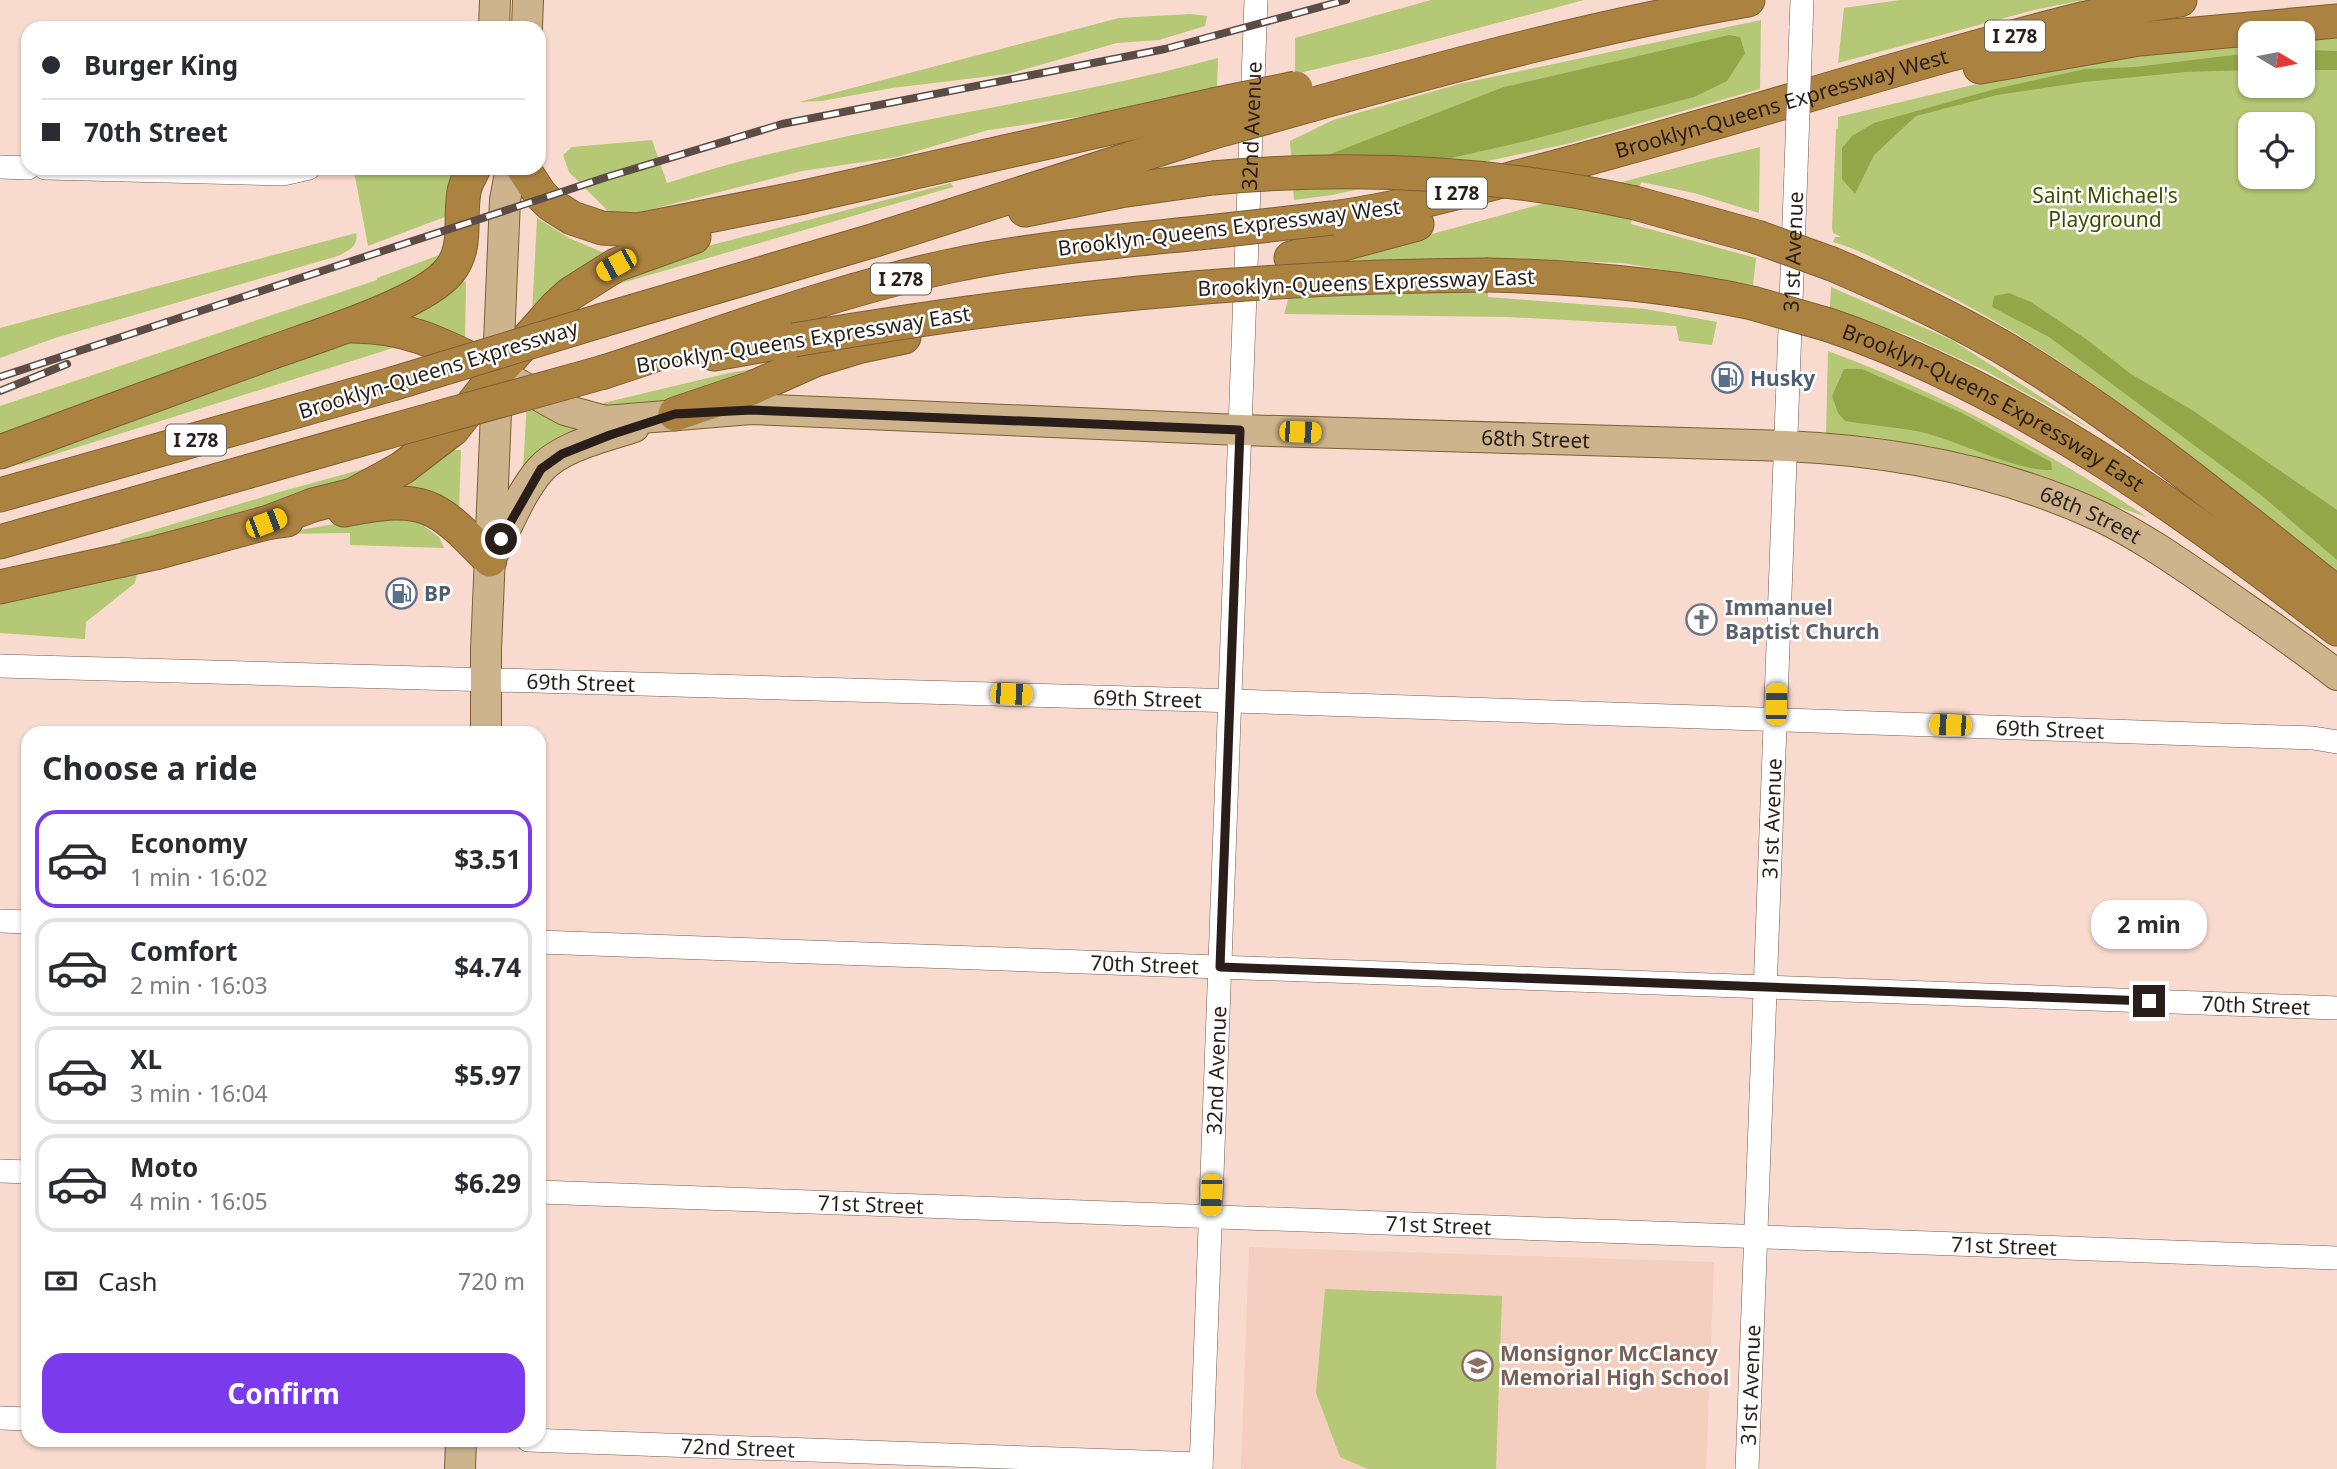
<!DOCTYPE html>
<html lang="en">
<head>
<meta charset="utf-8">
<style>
  :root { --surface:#fff; --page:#f7f7f7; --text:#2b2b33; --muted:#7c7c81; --line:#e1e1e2; --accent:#7c3aed }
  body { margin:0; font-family:"Noto Sans",sans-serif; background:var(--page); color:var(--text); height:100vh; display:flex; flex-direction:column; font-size:26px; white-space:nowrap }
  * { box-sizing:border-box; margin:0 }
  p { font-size:23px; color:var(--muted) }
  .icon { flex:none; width:38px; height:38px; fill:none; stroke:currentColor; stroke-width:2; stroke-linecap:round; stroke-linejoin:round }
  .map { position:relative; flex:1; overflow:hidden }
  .side { position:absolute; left:21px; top:726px; width:525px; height:721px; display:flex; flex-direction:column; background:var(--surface); border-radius:21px; box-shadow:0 2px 5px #0004 }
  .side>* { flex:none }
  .guide { position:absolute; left:21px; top:21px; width:525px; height:154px; border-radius:21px; box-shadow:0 2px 5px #0004; display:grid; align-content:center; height:154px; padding:0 21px; background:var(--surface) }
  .needle { width:46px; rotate:100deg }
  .controls { position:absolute; left:2238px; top:21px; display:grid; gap:14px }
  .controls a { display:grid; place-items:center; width:77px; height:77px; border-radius:14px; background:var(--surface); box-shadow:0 2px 5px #0004; font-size:35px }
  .end { position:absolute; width:32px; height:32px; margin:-16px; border:9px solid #291e1a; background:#fff; box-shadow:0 0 0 4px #fff }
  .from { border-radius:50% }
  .bubble { position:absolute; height:49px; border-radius:21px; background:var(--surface); box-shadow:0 2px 5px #0004; font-size:23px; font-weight:700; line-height:49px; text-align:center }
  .car { position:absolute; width:21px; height:42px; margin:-21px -10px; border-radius:9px; box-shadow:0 0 5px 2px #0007; background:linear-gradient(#f5c518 24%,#345 0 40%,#f5c518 0 76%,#345 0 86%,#f5c518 0) }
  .guide b { display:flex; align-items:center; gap:24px; height:66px; font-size:26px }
  .guide b+b { border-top:2px solid var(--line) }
  .guide i { width:18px; height:18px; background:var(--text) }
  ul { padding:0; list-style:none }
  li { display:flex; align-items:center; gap:21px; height:98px; margin:0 14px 10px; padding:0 7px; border:4px solid var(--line); border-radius:21px }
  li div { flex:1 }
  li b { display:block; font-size:26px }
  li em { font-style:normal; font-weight:700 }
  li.current { border-color:var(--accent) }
  li>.icon { width:63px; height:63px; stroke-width:1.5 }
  h2 { padding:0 21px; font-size:32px; line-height:84px }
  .pay { display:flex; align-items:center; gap:18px; height:77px; padding:0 21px; font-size:26px }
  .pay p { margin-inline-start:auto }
  .cta { display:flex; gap:14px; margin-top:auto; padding:14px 21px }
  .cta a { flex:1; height:80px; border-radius:21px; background:var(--accent); color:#fff; font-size:28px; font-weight:700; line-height:80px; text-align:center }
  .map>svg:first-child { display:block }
  .built { fill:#f4cfbf }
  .green { fill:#b4c875; fill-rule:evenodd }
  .forest { fill:#93a748 }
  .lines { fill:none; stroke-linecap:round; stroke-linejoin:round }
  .minor-casing { stroke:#735a4f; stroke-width:24 }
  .major-casing { stroke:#7e5f33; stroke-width:32 }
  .highway-casing { stroke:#7e5f33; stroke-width:35 }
  .minor { stroke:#fff; stroke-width:23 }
  .major { stroke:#cdb48c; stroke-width:30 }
  .highway { stroke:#ac8240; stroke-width:33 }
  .rail-casing { stroke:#5b4c46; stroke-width:8 }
  .rail { stroke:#fff; stroke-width:5; stroke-dasharray:16; stroke-linecap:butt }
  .minor-bridge-casing { stroke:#735a4f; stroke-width:24; stroke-linecap:butt }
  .highway-bridge-casing { stroke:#7e5f33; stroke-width:35; stroke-linecap:butt }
  .minor-bridge { stroke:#fff; stroke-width:23 }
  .highway-bridge { stroke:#ac8240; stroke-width:33 }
  .route { stroke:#291e1a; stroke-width:9 }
  .labels { text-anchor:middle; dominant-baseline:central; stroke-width:5; stroke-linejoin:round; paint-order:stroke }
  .shield { fill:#fff; stroke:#69625f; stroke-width:2 }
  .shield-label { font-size:19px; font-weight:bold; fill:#291e1a }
  .street-label { font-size:21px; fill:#291e1a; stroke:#fff }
  .park-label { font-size:21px; fill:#3e4a00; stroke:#fff }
  .service-label { font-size:21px; font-weight:bold; fill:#4e5e75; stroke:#fff; text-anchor:start }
  .worship-label { font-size:21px; font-weight:bold; fill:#5b616d; stroke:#fff; text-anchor:start }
  .education-label { font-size:21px; font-weight:bold; fill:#785e54; stroke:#fff; text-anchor:start }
</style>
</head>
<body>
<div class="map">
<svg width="2337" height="1469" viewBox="0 0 2337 1469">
  <rect width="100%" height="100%" fill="#f8dbce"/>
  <path class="built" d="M 1249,1247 L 1714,1262 L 1706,1469 L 1241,1469 Z"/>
  <g class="green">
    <path d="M 1431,0 L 1584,0 L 1384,53 L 1295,74 L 1295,38 Z"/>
    <path d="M 1900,0 L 2084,0 L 2034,10 L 1838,63 L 1844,8 Z"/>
    <path d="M 1190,14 L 1207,16 L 1205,26 L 1159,40 L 1117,43 L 1008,74 L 892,88 L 822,101 L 799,102 L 1119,18 Z"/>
    <path d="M 1761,20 L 1760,89 L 1571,143 L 1332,195 L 1294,200 L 1290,141 L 1333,120 L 1459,84 Z"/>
    <path d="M 2337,30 L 2337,571 C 2202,467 2070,352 1915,279 C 1888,266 1862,250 1833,242 L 1835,237 L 1841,237 L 1833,233 L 1832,228 L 1836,129 L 1838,128 L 1838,117 L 2023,73 L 2250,38 L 2250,86 L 2303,86 L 2303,33 ZM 2250,124 L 2303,124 L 2303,177 L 2250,177 Z"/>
    <path d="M 1218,58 L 1217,90 L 1132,109 L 988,130 L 897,157 L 802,171 L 633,214 L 607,210 L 569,172 L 563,155 L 572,147 L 652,140 L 667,183 C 846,125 1036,107 1218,58 Z"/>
    <path d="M 1760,147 L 1759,213 L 1694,193 L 1641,182 L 1631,224 L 1756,258 L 1753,285 L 1622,263 L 1489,258 L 1488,297 L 1646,309 L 1717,322 L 1712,345 L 1679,341 L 1676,326 L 1508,317 L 1284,314 L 1297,269 C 1452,231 1604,184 1760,147 Z"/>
    <path d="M 363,168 L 453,168 L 450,215 L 368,246 L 354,171 Z"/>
    <path d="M 951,183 L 953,187 L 608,287 L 646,262 Z"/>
    <path d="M 537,218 L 569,238 L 602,252 L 606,257 L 532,314 Z"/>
    <path d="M 356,233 C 359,246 349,250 338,256 L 55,338 L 0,358 L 0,328 Z"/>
    <path d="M 442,254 L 435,276 L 0,437 L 0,406 L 377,280 L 377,278 Z"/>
    <path d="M 460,280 L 466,282 L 465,344 L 407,320 L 406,313 Z"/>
    <path d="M 1831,287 L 1952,340 L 2094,431 L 1986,371 L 1912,337 L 1830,307 Z"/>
    <path d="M 360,338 L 379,341 L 393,348 L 27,463 L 1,468 L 2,464 Z"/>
    <path d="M 1828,351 C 1942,393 2045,450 2147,517 L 1967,456 L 1881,438 L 1826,434 Z"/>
    <path d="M 800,361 L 667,407 L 608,411 L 603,403 L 729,373 Z"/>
    <path d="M 527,400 L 581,428 L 523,470 Z"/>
    <path d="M 450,450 L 461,450 L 459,511 L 406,492 L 405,485 L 424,473 Z"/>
    <path d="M 385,463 L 337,493 L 121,545 L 120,540 L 276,493 Z"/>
    <path d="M 377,517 L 427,517 L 425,527 L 439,537 L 444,548 L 350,545 L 350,533 L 276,534 Z"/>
    <path d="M 138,568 L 135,583 L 86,622 L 85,639 L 0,633 L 0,598 Z"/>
    <path d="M 1325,1289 L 1502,1296 L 1496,1469 L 1368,1469 L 1340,1457 L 1316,1393 Z"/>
  </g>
  <g class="forest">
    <path d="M 1729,35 L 1740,37 L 1745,53 L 1727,81 L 1694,97 L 1526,141 L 1421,165 L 1302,165 L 1504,87 Z"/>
    <path d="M 2303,50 L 2337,51 L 2337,70 L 2303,70 Z"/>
    <path d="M 2250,53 L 2250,70 L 2186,72 L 2084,82 L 1997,95 L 1916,116 L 1874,155 L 1855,194 L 1842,179 L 1842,148 L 1852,136 L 1874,123 L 1995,89 L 2085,69 L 2135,67 Z"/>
    <path d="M 2009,293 L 2031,302 L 2086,339 L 2131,374 L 2192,410 L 2337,510 L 2337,560 L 2261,495 L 2049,337 L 1992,307 L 1994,296 Z"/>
    <path d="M 1844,369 L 1862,369 L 1962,413 L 2051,462 L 2052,470 C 2015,471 1959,441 1921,432 C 1896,427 1870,425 1845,421 L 1838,413 L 1832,396 Z"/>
  </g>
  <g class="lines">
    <defs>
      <g id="minor">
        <path d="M 1801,28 L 1802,0"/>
        <path d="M 0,167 L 28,168"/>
        <path d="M 45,168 L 283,174 L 309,168"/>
        <path id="s1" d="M 0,666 L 1203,700 L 2313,738 L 2337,742"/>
        <path d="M 0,921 L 28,922"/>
        <path id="s2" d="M 539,942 L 2337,1008"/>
        <path d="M 0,1171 L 28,1172"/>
        <path id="s3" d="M 539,1192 L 2337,1258"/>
        <path d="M 0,1418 L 28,1419"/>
        <path id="s4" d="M 528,1440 L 1201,1464"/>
        <path id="s5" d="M 1201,1469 L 1256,0"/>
        <path id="s6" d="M 1747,1469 L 1796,169"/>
      </g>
      <g id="major">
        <path d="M 494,28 L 495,0"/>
        <path d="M 527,28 L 528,0"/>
        <path id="s7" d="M 516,383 L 565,410 L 605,421 L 751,409 L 1240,430 L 1786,446 C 1894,451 2000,470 2099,516 C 2141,536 2178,562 2216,588 C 2257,617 2298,644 2337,675"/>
        <path d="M 494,552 C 508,526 520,493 540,470 C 561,446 604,437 634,427"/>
        <path d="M 486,733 L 486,650 L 505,200 L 511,168"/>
        <path d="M 460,1469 L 461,1440"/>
      </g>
      <g id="highway">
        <path d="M 1980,67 L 2139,39 L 2337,21"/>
        <path d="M 1314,104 C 1457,64 1601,25 1748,0"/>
        <path d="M 523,168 L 540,194 L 550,204 L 572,218 L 602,228 L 638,230 L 804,197 L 1213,105"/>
        <path d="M 1635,203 L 1757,237"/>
        <path d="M 1025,210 L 1120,191 L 1213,178"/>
        <path id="s8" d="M 1332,218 C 1399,209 1464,191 1529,174 C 1669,138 1808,94 1948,55 C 2024,34 2101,11 2180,0"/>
        <path d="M 1291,258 L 1417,224"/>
        <path d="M 1832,264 C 1895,291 1958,320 2017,356 C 2130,425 2233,511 2337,593"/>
        <path d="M 1488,275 C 1577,277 1665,284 1752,303"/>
        <path d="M 603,320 L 875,240 L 1210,133"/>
        <path id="s9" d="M 1829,325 C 2018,390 2181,508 2337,629"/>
        <path d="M 352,326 C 407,326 441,344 489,368"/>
        <path d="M 714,354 L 794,340"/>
        <path d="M 604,372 C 718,335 833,291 950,266 C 1035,248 1122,241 1208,232"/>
        <path d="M 675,414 L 752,388 L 815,360 L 861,346 L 904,337"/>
        <path d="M 0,452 C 86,420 173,388 259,357 C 304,340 424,305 450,270 C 468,247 459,219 464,192 C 465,184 470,176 474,168"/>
        <path d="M 0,495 L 392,384"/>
        <path d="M 344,510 C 425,494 435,503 490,560"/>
        <path d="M 266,523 L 313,505 L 353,495 L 402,468 L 453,429 L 498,372 L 557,306 L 570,294 L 616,265 L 694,237"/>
        <path d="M 0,542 L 387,432"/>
        <path d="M 0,587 L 155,553 L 266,523 L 287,520"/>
      </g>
    </defs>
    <use href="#minor" class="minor-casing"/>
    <use href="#major" class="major-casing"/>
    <use href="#highway" class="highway-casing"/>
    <use href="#minor" class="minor"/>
    <use href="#major" class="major"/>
    <use href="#highway" class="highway"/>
    <defs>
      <g id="rail">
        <path d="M 0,377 L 607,177 L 782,124 L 1165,49 L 1346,0"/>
        <path d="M 0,391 L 67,364"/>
      </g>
    </defs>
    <use href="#rail" class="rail-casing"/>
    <use href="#rail" class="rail"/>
    <defs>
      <path id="minor-bridge" d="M 1796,169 L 1801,28"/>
      <g id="highway-bridge">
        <path d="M 1213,105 L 1296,88"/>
        <path d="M 1210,133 L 1314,104"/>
        <path d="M 1213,178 C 1354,165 1496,172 1635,203"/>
        <path d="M 1208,232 L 1332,218"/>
        <path d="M 1757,237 L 1832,264"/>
        <path d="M 1752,303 L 1829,325"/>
        <path d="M 794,340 C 1027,300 1251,276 1488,275"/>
        <path d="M 392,384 L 603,320"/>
        <path d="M 387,432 L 604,372"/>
      </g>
    </defs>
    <use href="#minor-bridge" class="minor-bridge-casing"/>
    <use href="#highway-bridge" class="highway-bridge-casing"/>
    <use href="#minor-bridge" class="minor-bridge"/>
    <use href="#highway-bridge" class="highway-bridge"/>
  </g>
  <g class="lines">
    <path class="route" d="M 501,539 L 541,469 L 562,454 L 610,435 L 675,414 L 751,410 L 1240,430 L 1220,967 L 2149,1001"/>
  </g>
  <defs>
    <symbol id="fuel-ring" viewBox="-11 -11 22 22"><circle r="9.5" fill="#fff" stroke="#5c6f8a" stroke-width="1.5"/><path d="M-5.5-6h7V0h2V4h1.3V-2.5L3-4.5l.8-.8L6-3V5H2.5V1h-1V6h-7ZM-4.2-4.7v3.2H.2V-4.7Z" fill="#5c6f8a"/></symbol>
    <symbol id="church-ring" viewBox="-11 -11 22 22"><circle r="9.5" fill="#fff" stroke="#6b7280" stroke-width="1.5"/><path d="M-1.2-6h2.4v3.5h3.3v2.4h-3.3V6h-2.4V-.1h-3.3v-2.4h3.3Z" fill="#6b7280"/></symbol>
    <symbol id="school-ring" viewBox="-11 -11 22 22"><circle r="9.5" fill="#fff" stroke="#8d6e63" stroke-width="1.5"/><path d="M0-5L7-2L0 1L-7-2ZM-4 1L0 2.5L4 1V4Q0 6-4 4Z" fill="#8d6e63"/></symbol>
  </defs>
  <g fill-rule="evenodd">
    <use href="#fuel-ring" x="1710" y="360" width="35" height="35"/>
    <use href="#fuel-ring" x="384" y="576" width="35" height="35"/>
    <use href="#church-ring" x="1684" y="602" width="35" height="35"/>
    <use href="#school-ring" x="1460" y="1348" width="35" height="35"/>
  </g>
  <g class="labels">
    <g class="shield">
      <rect x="1985" y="20.5" width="60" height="31" rx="5"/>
      <rect x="1427" y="177.5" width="60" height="31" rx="5"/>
      <rect x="871" y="263.5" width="60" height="31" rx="5"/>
      <rect x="166" y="424.5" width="60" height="31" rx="5"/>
    </g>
    <g class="shield-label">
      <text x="2015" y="36">I 278</text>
      <text x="1457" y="193">I 278</text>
      <text x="901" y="279">I 278</text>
      <text x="196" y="440">I 278</text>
    </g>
    <g class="street-label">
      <text stroke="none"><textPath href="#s8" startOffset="464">Brooklyn-Queens Expressway West</textPath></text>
      <text stroke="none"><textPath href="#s5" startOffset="1344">32nd Avenue</textPath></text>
      <text transform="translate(1229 227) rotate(-7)">Brooklyn-Queens Expressway West</text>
      <text stroke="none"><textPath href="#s6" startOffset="1218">31st Avenue</textPath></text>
      <text transform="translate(1366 282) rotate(-2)">Brooklyn-Queens Expressway East</text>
      <text transform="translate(803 339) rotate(-9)">Brooklyn-Queens Expressway East</text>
      <text transform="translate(438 369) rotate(-17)">Brooklyn-Queens Expressway</text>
      <text stroke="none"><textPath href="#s9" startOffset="184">Brooklyn-Queens Expressway East</textPath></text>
      <text stroke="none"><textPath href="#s7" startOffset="1029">68th Street</textPath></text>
      <text stroke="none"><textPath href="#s7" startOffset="1594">68th Street</textPath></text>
      <text stroke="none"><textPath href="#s1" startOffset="581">69th Street</textPath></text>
      <text stroke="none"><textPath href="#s1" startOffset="1148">69th Street</textPath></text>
      <text stroke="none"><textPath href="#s1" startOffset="2051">69th Street</textPath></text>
      <text stroke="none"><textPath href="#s6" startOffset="651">31st Avenue</textPath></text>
      <text stroke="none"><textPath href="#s2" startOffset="606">70th Street</textPath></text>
      <text stroke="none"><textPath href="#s2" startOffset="1718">70th Street</textPath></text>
      <text stroke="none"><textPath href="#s5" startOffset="399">32nd Avenue</textPath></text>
      <text stroke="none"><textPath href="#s3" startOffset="332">71st Street</textPath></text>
      <text stroke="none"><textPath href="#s3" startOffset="900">71st Street</textPath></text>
      <text stroke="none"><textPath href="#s3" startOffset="1466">71st Street</textPath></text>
      <text stroke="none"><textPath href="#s6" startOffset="84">31st Avenue</textPath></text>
      <text stroke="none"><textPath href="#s4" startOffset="210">72nd Street</textPath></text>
    </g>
    <g class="park-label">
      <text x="2105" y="195">Saint Michael's<tspan x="2105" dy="24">Playground</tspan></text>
    </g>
    <g class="service-label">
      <text x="1750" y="378">Husky</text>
      <text x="424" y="593">BP</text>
    </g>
    <g class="worship-label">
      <text x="1725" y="607">Immanuel<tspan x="1725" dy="24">Baptist Church</tspan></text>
    </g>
    <g class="education-label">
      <text x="1500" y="1353">Monsignor McClancy<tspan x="1500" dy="24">Memorial High School</tspan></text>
    </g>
  </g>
</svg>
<div class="controls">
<a><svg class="needle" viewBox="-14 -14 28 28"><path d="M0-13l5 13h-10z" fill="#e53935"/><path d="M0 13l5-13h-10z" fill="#7c7c81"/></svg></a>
<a><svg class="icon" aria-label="locate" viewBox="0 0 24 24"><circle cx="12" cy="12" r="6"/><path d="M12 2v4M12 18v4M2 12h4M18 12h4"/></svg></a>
</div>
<i class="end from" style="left:501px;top:539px"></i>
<i class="end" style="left:2149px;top:1001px"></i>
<div class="bubble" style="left:2091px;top:900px;width:116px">2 min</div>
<i class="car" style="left:616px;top:265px;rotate:241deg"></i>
<i class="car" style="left:1300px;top:432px;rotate:92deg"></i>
<i class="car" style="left:266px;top:523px;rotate:69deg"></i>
<i class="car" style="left:1011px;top:694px;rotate:92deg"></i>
<i class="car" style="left:1776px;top:704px;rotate:1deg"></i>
<i class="car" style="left:1950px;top:725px;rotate:272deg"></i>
<i class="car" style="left:1211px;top:1195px;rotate:182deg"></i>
<div class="guide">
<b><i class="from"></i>Burger King</b>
<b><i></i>70th Street</b>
</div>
<section class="side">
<h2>Choose a ride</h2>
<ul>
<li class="current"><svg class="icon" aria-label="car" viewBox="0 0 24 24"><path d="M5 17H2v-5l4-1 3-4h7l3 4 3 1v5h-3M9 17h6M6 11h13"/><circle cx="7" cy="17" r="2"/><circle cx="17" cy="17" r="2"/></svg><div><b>Economy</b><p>1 min · 16:02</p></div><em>$3.51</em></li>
<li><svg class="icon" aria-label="car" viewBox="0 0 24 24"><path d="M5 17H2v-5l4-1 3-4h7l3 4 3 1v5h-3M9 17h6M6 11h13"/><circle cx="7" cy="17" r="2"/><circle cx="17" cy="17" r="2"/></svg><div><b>Comfort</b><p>2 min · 16:03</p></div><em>$4.74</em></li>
<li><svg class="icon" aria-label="car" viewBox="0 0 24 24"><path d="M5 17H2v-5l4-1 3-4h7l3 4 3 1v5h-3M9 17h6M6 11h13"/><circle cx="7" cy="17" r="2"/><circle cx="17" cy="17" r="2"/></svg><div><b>XL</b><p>3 min · 16:04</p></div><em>$5.97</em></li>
<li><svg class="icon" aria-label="car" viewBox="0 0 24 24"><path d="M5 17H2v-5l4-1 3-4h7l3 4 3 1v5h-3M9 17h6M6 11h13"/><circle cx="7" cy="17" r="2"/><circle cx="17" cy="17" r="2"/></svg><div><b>Moto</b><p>4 min · 16:05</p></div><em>$6.29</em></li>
</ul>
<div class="pay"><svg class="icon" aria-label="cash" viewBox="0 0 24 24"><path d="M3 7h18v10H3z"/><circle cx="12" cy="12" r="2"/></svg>Cash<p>720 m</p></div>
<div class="cta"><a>Confirm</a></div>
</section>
</div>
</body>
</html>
